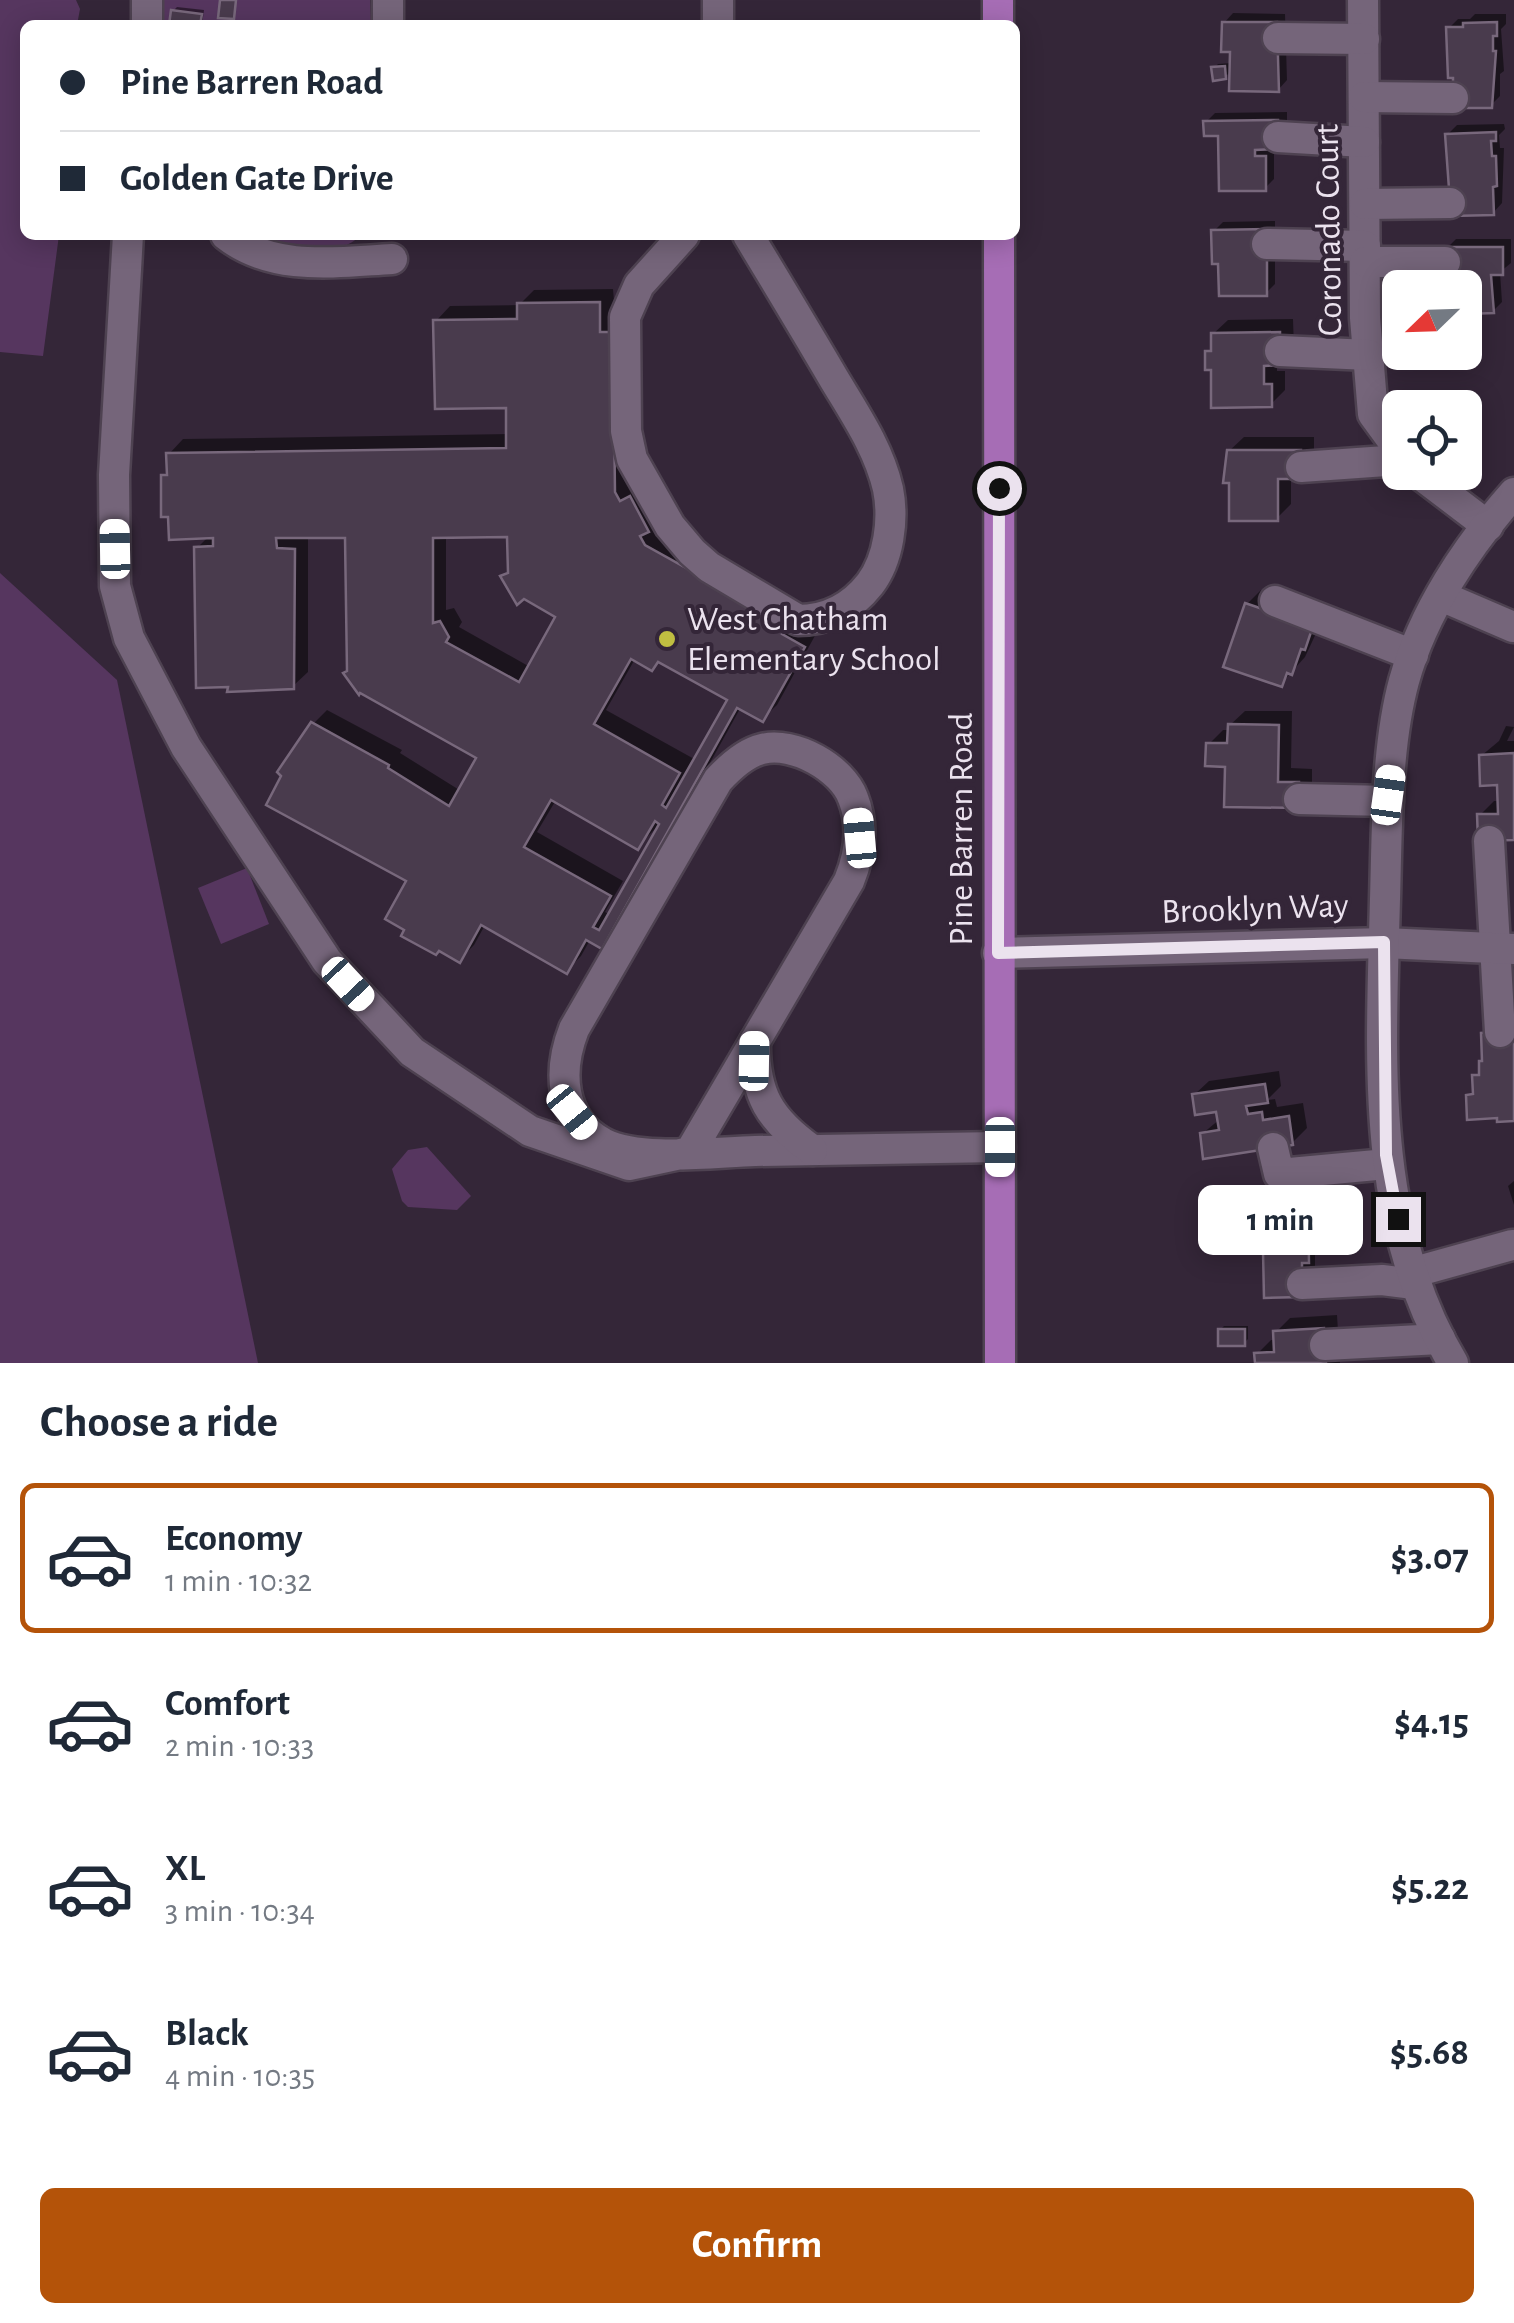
<!DOCTYPE html>
<html lang="en">
<head>
<meta charset="utf-8">
<style>
  :root { --surface:#fff; --page:#f6f6f7; --text:#1f2937; --muted:#747a83; --line:#e0e1e3; --accent:#b45309 }
  body { margin:0; font-family:"Alegreya Sans",sans-serif; background:var(--page); color:var(--text); height:100vh; display:flex; flex-direction:column; font-size:38px; white-space:nowrap }
  * { box-sizing:border-box; margin:0 }
  p { font-size:32px; color:var(--muted) }
  .icon { flex:none; width:55px; height:55px; fill:none; stroke:currentColor; stroke-width:2; stroke-linecap:round; stroke-linejoin:round }
  .map { position:relative; height:1363px; overflow:hidden }
  .sheet { display:flex; flex-direction:column; background:var(--surface); flex:1 }
  .sheet>* { flex:none }
  .banner { position:absolute; left:20px; top:20px; width:1000px; height:220px; border-radius:15px; box-shadow:0 5px 25px #0003; display:grid; align-content:center; height:220px; padding:0 40px; background:var(--surface) }
  .needle { width:65px; rotate:247deg }
  .buttons { position:absolute; left:1382px; top:270px; display:grid; gap:20px }
  .buttons a { display:grid; place-items:center; width:100px; height:100px; border-radius:15px; background:var(--surface); box-shadow:0 5px 25px #0003; font-size:50px }
  .end { position:absolute; width:45px; height:45px; margin:-22px; border:12px solid #ebe2ee; background:#111; box-shadow:0 0 0 5px #111 }
  .from { border-radius:50% }
  .bubble { position:absolute; height:70px; border-radius:15px; background:var(--surface); box-shadow:0 5px 25px #0003; font-size:32px; font-weight:600; line-height:70px; text-align:center }
  .car { position:absolute; width:30px; height:60px; margin:-30px -15px; border-radius:12px; box-shadow:0 0 8px 2px #0007; background:linear-gradient(#fff 24%,#345 0 40%,#fff 0 76%,#345 0 86%,#fff 0) }
  .banner b { display:flex; align-items:center; gap:35px; height:95px; font-size:38px }
  .banner b+b { border-top:2px solid var(--line) }
  .banner i { width:25px; height:25px; background:var(--text) }
  ul { padding:0; list-style:none }
  li { display:flex; align-items:center; gap:30px; height:150px; margin:0 20px 15px; padding:0 20px; border:5px solid transparent; border-radius:15px }
  li div { flex:1 }
  li b { display:block; font-size:38px }
  li em { font-style:normal; font-weight:600 }
  li.selected { border-color:var(--accent) }
  li>.icon { width:90px; height:90px; stroke-width:1.5 }
  h2 { padding:0 40px; font-size:45px; line-height:120px }
  .button { display:flex; gap:20px; margin-top:auto; padding:20px 40px }
  .button a { flex:1; height:115px; border-radius:15px; background:var(--accent); color:#fff; font-size:40px; font-weight:600; line-height:115px; text-align:center }
  .map>svg:first-child { display:block }
  .green { fill:#56365f }
  .shadow { fill:#0007; fill-rule:evenodd }
  .building { fill:#493b4d; stroke:#78687c; stroke-width:2.5; fill-rule:evenodd }
  .lines { fill:none; stroke-linecap:round; stroke-linejoin:round }
  .minor-casing { stroke:#4e4251; stroke-width:35 }
  .major-casing { stroke:#4e4251; stroke-width:35 }
  .minor { stroke:#75657a; stroke-width:30 }
  .major { stroke:#a66db5; stroke-width:30 }
  .route { stroke:#ebe2ee; stroke-width:12 }
  .poi-dot { fill:#c0be41; stroke:#342638; stroke-width:4 }
  .labels { text-anchor:middle; dominant-baseline:central; stroke-width:8; stroke-linejoin:round; paint-order:stroke }
  .street-label { font-size:35px; fill:#ebe2ee; stroke:#342638 }
  .poi-label { font-size:35px; fill:#ebe2ee; stroke:#342638; text-anchor:start }
</style>
</head>
<body>
<div class="map">
<svg width="1514" height="1363" viewBox="0 0 1514 1363">
  <rect width="100%" height="100%" fill="#342638"/>
  <g class="green">
    <path d="M 0,0 L 76,0 L 80,9 L 77,25 L 25,25 L 25,235 L 59,235 L 43,356 L 0,352 Z"/>
    <path d="M 155,0 L 370,0 L 371,25 L 154,25 Z"/>
    <path d="M 246,235 L 361,235 C 333,264 279,246 246,235 Z"/>
    <path d="M 0,573 L 117,680 L 258,1363 L 0,1363 Z"/>
    <path d="M 247,868 L 269,924 L 221,944 L 198,888 Z"/>
    <path d="M 427,1147 L 471,1196 L 457,1210 L 408,1207 L 402,1201 L 392,1169 L 408,1150 Z"/>
  </g>
  <g class="shadow">
    <path d="M 177,7 L 204,10 L 202,25 L 171,25 L 173,11 Z"/>
    <path d="M 1233,13 L 1285,14 L 1287,80 L 1278,90 L 1232,70 L 1225,77 L 1214,68 L 1218,64 L 1232,63 L 1232,50 L 1224,23 Z"/>
    <path d="M 1475,14 L 1506,14 L 1506,24 L 1501,29 L 1504,71 L 1500,74 L 1500,96 L 1491,105 L 1449,28 L 1458,19 L 1470,19 Z"/>
    <path d="M 1287,112 L 1287,137 L 1274,147 L 1274,179 L 1265,188 L 1221,133 L 1206,122 L 1215,113 Z"/>
    <path d="M 1504,124 L 1505,129 L 1499,135 L 1500,148 L 1504,148 L 1502,203 L 1493,213 L 1447,135 L 1457,125 Z"/>
    <path d="M 1275,221 L 1275,284 L 1266,293 L 1221,262 L 1214,231 L 1223,222 Z"/>
    <path d="M 1456,239 L 1511,239 L 1511,263 L 1500,272 L 1502,302 L 1493,311 L 1465,311 L 1465,288 L 1446,288 L 1453,281 L 1447,248 Z"/>
    <path d="M 613,289 L 629,477 L 661,515 L 817,632 L 777,705 L 762,719 L 741,707 L 616,932 L 602,946 L 590,940 L 581,956 L 567,970 L 485,925 L 474,945 L 460,959 L 313,724 L 327,710 L 402,750 L 400,753 L 461,791 L 479,757 L 350,670 L 348,535 L 308,536 L 308,672 L 293,686 L 197,548 L 209,536 L 163,476 L 169,470 L 169,454 L 183,439 L 509,434 L 508,405 L 436,321 L 450,306 L 519,305 L 534,290 ZM 509,534 L 510,570 L 503,577 L 559,616 L 530,667 L 459,627 L 462,622 L 454,608 L 446,610 L 446,535 ZM 635,659 L 660,660 L 731,699 L 696,760 L 606,710 ZM 556,800 L 637,847 L 660,824 L 610,915 L 605,912 L 623,881 L 537,832 Z"/>
    <path d="M 1293,319 L 1294,348 L 1277,363 L 1277,371 L 1285,371 L 1285,390 L 1271,404 L 1213,368 L 1208,352 L 1214,347 L 1213,334 L 1228,320 Z"/>
    <path d="M 1244,437 L 1314,437 L 1314,462 L 1291,476 L 1291,504 L 1277,518 L 1229,451 Z"/>
    <path d="M 1261,590 L 1326,612 L 1305,657 L 1281,684 L 1247,604 Z"/>
    <path d="M 1245,711 L 1292,711 L 1291,768 L 1312,769 L 1312,791 L 1297,806 L 1227,764 L 1209,744 L 1223,730 L 1230,730 L 1230,725 Z"/>
    <path d="M 1506,726 L 1514,727 L 1507,741 L 1514,741 L 1514,837 L 1480,815 L 1494,801 L 1500,801 L 1500,783 L 1481,756 L 1499,741 Z"/>
    <path d="M 1279,1071 L 1281,1086 L 1267,1100 L 1275,1099 L 1277,1107 L 1303,1103 L 1307,1128 L 1292,1143 L 1202,1134 L 1220,1119 L 1218,1109 L 1194,1095 L 1209,1081 Z"/>
    <path d="M 1514,1181 L 1514,1205 L 1508,1186 Z"/>
    <path d="M 1279,1191 L 1322,1191 L 1322,1246 L 1315,1254 L 1315,1280 L 1301,1294 L 1265,1206 Z"/>
    <path d="M 1337,1315 L 1340,1363 L 1257,1363 L 1257,1354 L 1271,1340 L 1276,1340 L 1276,1332 L 1290,1318 Z"/>
    <path d="M 1224,1326 L 1248,1326 L 1248,1339 L 1244,1343 L 1220,1330 Z"/>
  </g>
  <g class="building">
    <path d="M 220,0 L 236,0 L 234,19 L 218,18 Z"/>
    <path d="M 171,10 L 202,14 L 200,25 L 169,25 Z"/>
    <path d="M 1222,22 L 1277,22 L 1279,92 L 1229,91 L 1230,52 L 1221,52 Z"/>
    <path d="M 1497,22 L 1497,36 L 1493,36 L 1493,51 L 1496,51 L 1492,108 L 1453,108 L 1453,78 L 1448,78 L 1446,27 L 1463,27 L 1463,23 Z"/>
    <path d="M 1225,66 L 1226,79 L 1213,81 L 1211,67 Z"/>
    <path d="M 1278,120 L 1278,149 L 1255,150 L 1255,156 L 1266,156 L 1266,191 L 1219,191 L 1218,136 L 1204,136 L 1203,121 Z"/>
    <path d="M 1496,132 L 1496,141 L 1491,141 L 1492,156 L 1496,156 L 1497,186 L 1493,187 L 1494,215 L 1451,216 L 1445,134 Z"/>
    <path d="M 1267,229 L 1267,296 L 1219,296 L 1218,264 L 1212,264 L 1211,230 Z"/>
    <path d="M 1445,247 L 1503,247 L 1503,275 L 1491,275 L 1494,313 L 1465,314 L 1465,288 L 1443,288 L 1451,287 L 1451,272 L 1445,272 Z"/>
    <path d="M 600,302 L 600,332 L 613,332 L 615,492 L 620,501 L 630,496 L 649,532 L 640,536 L 645,545 L 787,624 L 782,634 L 805,647 L 763,722 L 737,708 L 602,949 L 586,940 L 567,974 L 481,925 L 460,963 L 439,951 L 436,955 L 401,936 L 404,930 L 385,919 L 406,881 L 266,805 L 281,776 L 277,772 L 311,722 L 389,765 L 388,768 L 449,806 L 476,758 L 360,693 L 359,695 L 343,673 L 347,671 L 345,538 L 276,538 L 277,548 L 295,549 L 294,689 L 227,692 L 228,687 L 196,688 L 194,547 L 213,546 L 213,538 L 169,540 L 168,517 L 161,517 L 161,475 L 167,475 L 166,453 L 506,448 L 506,408 L 435,409 L 433,320 L 517,319 L 517,303 ZM 507,537 L 508,573 L 500,576 L 517,605 L 524,599 L 555,617 L 519,682 L 446,642 L 449,637 L 440,621 L 433,623 L 433,538 ZM 631,659 L 652,671 L 658,662 L 727,700 L 666,808 L 662,805 L 680,773 L 594,724 ZM 551,800 L 638,850 L 655,821 L 659,824 L 599,930 L 593,927 L 611,896 L 524,847 Z"/>
    <path d="M 1280,332 L 1280,365 L 1264,366 L 1264,384 L 1272,384 L 1272,407 L 1211,408 L 1211,370 L 1205,370 L 1205,351 L 1211,351 L 1211,333 Z"/>
    <path d="M 1227,450 L 1301,450 L 1300,479 L 1278,479 L 1278,521 L 1229,521 L 1229,483 L 1223,483 Z"/>
    <path d="M 1245,603 L 1313,626 L 1305,650 L 1301,649 L 1292,675 L 1287,673 L 1282,687 L 1223,667 Z"/>
    <path d="M 1228,724 L 1279,725 L 1278,782 L 1299,782 L 1298,808 L 1224,807 L 1225,767 L 1205,766 L 1206,743 L 1227,743 Z"/>
    <path d="M 1514,753 L 1514,840 L 1478,841 L 1477,814 L 1498,814 L 1497,785 L 1480,786 L 1479,755 Z"/>
    <path d="M 1514,1031 L 1514,1121 L 1497,1122 L 1497,1118 L 1467,1120 L 1466,1095 L 1473,1094 L 1472,1075 L 1479,1075 L 1479,1061 L 1482,1061 L 1481,1033 Z"/>
    <path d="M 1265,1084 L 1268,1103 L 1246,1106 L 1248,1114 L 1262,1112 L 1263,1120 L 1289,1116 L 1293,1145 L 1203,1159 L 1200,1133 L 1219,1130 L 1216,1112 L 1195,1115 L 1192,1094 Z"/>
    <path d="M 1262,1204 L 1308,1204 L 1309,1263 L 1302,1263 L 1302,1297 L 1264,1298 Z"/>
    <path d="M 1324,1328 L 1326,1363 L 1255,1363 L 1254,1353 L 1274,1352 L 1273,1331 Z"/>
    <rect x="1218" y="1329" width="27" height="17"/>
  </g>
  <g class="lines">
    <defs>
      <g id="minor">
        <path d="M 388,0 L 388,25"/>
        <path d="M 718,0 L 718,25"/>
        <path d="M 1363,0 L 1365,318 L 1373,414 L 1400,451"/>
        <path d="M 147,25 L 147,0"/>
        <path d="M 1278,38 L 1364,39"/>
        <path d="M 1364,97 L 1453,98"/>
        <path d="M 1278,137 L 1364,142"/>
        <path d="M 1365,204 L 1450,203"/>
        <path d="M 128,235 L 114,475 L 115,586 L 129,638 L 186,747 L 327,961 L 412,1052 L 530,1131 L 629,1165 L 690,1152 L 849,881 C 860,854 864,826 853,798 C 842,768 794,741 762,749 C 745,753 730,767 718,780 L 574,1029 C 558,1070 559,1119 603,1143 C 640,1162 714,1152 755,1151 C 837,1150 918,1148 1000,1147"/>
        <path d="M 226,235 C 273,272 336,262 392,259"/>
        <path d="M 684,235 L 639,285 L 625,317 L 626,431 L 632,459 L 670,526 L 692,552 L 709,567 L 798,620 C 828,620 852,607 870,584 C 889,559 894,519 888,489 C 879,449 855,414 834,379 C 806,331 777,283 748,235"/>
        <path d="M 1267,244 L 1365,246"/>
        <path d="M 1365,262 L 1445,262"/>
        <path d="M 1280,351 L 1369,355"/>
        <path d="M 1301,467 L 1400,460"/>
        <path d="M 1417,472 L 1488,526"/>
        <path d="M 1441,596 L 1513,627"/>
        <path d="M 1275,601 L 1413,655"/>
        <path d="M 1299,799 L 1388,801"/>
        <path d="M 1489,841 L 1500,1032"/>
        <path d="M 998,953 L 1384,943 L 1514,949"/>
        <path d="M 755,1041 C 754,1095 770,1120 812,1150"/>
        <path d="M 1273,1148 L 1279,1174 L 1387,1164"/>
        <path d="M 1411,1273 L 1512,1245"/>
        <path d="M 1302,1284 L 1382,1280 L 1414,1284"/>
        <path d="M 1325,1345 L 1440,1339"/>
        <path d="M 1453,1363 C 1369,1223 1381,1056 1385,899 C 1387,831 1386,747 1404,681 C 1423,612 1467,546 1514,493"/>
      </g>
      <g id="major">
        <path d="M 998,0 L 998,25"/>
        <path d="M 999,235 L 1000,1363"/>
      </g>
    </defs>
    <use href="#minor" class="minor-casing"/>
    <use href="#major" class="major-casing"/>
    <use href="#minor" class="minor"/>
    <use href="#major" class="major"/>
  </g>
  <g class="lines">
    <path class="route" d="M 999,488 L 998,953 L 1384,942 L 1386,1155 L 1398,1219"/>
  </g>
  <circle class="poi-dot" cx="667" cy="639" r="10"/>
  <g class="labels">
    <g class="street-label">
      <text transform="translate(1329 230) rotate(-91)">Coronado Court</text>
      <text transform="translate(961 829) rotate(-90)">Pine Barren Road</text>
      <text transform="translate(1255 909) rotate(-2)">Brooklyn Way</text>
    </g>
    <g class="poi-label">
      <text x="687" y="619">West Chatham<tspan x="687" dy="40">Elementary School</tspan></text>
    </g>
  </g>
</svg>
<div class="buttons">
<a><svg class="needle" viewBox="-14 -14 28 28"><path d="M0-13l5 13h-10z" fill="#e53935"/><path d="M0 13l5-13h-10z" fill="#747a83"/></svg></a>
<a><svg class="icon" aria-label="locate" viewBox="0 0 24 24"><circle cx="12" cy="12" r="6"/><path d="M12 2v4M12 18v4M2 12h4M18 12h4"/></svg></a>
</div>
<i class="end from" style="left:999px;top:488px"></i>
<i class="end" style="left:1398px;top:1219px"></i>
<div class="bubble" style="left:1198px;top:1185px;width:165px">1 min</div>
<i class="car" style="left:115px;top:549px;rotate:359deg"></i>
<i class="car" style="left:1388px;top:795px;rotate:8deg"></i>
<i class="car" style="left:860px;top:838px;rotate:355deg"></i>
<i class="car" style="left:348px;top:984px;rotate:137deg"></i>
<i class="car" style="left:754px;top:1061px;rotate:1deg"></i>
<i class="car" style="left:572px;top:1112px;rotate:141deg"></i>
<i class="car" style="left:1000px;top:1147px;rotate:180deg"></i>
<div class="banner">
<b><i class="from"></i>Pine Barren Road</b>
<b><i></i>Golden Gate Drive</b>
</div>
</div>
<section class="sheet">
<h2>Choose a ride</h2>
<ul>
<li class="selected"><svg class="icon" aria-label="car" viewBox="0 0 24 24"><path d="M5 17H2v-5l4-1 3-4h7l3 4 3 1v5h-3M9 17h6M6 11h13"/><circle cx="7" cy="17" r="2"/><circle cx="17" cy="17" r="2"/></svg><div><b>Economy</b><p>1 min · 10:32</p></div><em>$3.07</em></li>
<li><svg class="icon" aria-label="car" viewBox="0 0 24 24"><path d="M5 17H2v-5l4-1 3-4h7l3 4 3 1v5h-3M9 17h6M6 11h13"/><circle cx="7" cy="17" r="2"/><circle cx="17" cy="17" r="2"/></svg><div><b>Comfort</b><p>2 min · 10:33</p></div><em>$4.15</em></li>
<li><svg class="icon" aria-label="car" viewBox="0 0 24 24"><path d="M5 17H2v-5l4-1 3-4h7l3 4 3 1v5h-3M9 17h6M6 11h13"/><circle cx="7" cy="17" r="2"/><circle cx="17" cy="17" r="2"/></svg><div><b>XL</b><p>3 min · 10:34</p></div><em>$5.22</em></li>
<li><svg class="icon" aria-label="car" viewBox="0 0 24 24"><path d="M5 17H2v-5l4-1 3-4h7l3 4 3 1v5h-3M9 17h6M6 11h13"/><circle cx="7" cy="17" r="2"/><circle cx="17" cy="17" r="2"/></svg><div><b>Black</b><p>4 min · 10:35</p></div><em>$5.68</em></li>
</ul>
<div class="button"><a>Confirm</a></div>
</section>
</body>
</html>
